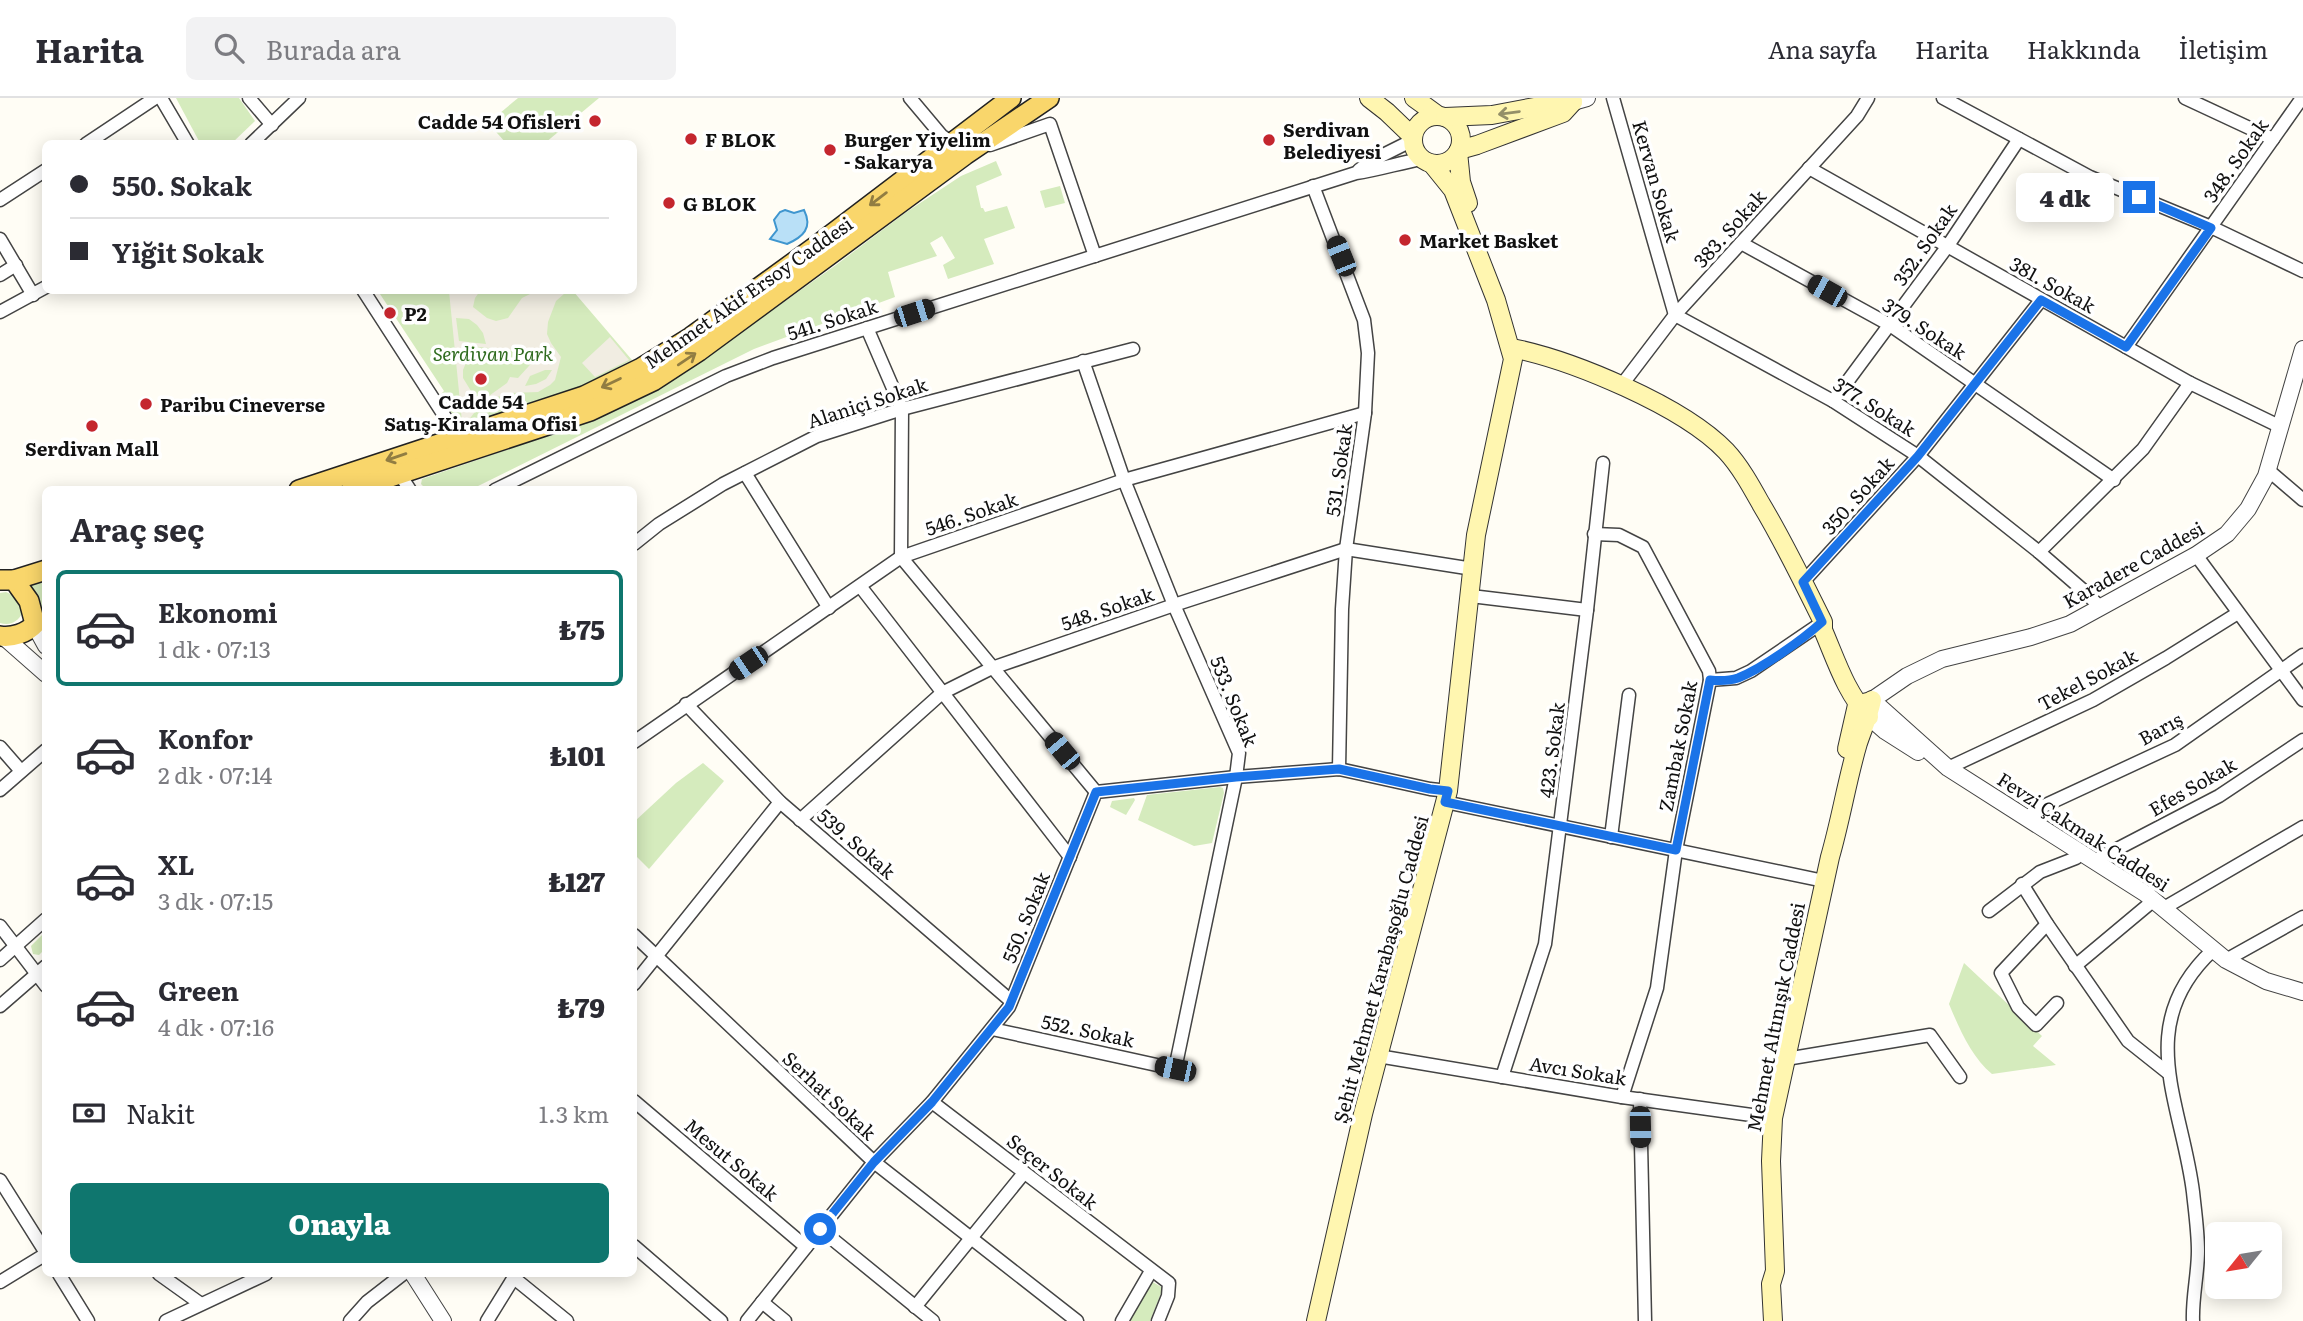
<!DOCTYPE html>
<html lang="tr">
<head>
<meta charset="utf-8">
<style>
  :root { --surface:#fff; --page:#f2f2f3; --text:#2b2b33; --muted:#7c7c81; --line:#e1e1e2; --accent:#0f766e }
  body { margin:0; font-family:Literata,serif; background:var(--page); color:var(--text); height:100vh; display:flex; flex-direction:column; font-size:26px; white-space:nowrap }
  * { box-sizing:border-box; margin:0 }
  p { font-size:23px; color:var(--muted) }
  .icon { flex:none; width:38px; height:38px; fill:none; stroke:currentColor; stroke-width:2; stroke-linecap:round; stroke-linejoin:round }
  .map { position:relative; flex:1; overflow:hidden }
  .details { position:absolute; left:42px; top:388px; width:595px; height:791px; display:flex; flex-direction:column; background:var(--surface); border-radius:10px; box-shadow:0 4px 18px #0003 }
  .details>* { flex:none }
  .banner { position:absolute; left:42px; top:42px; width:595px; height:154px; border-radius:10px; box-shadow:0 4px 18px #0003; display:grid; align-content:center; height:154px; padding:0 28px; background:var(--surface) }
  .needle { width:46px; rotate:240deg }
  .buttons { position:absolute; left:2205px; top:1124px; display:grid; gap:14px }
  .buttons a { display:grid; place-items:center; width:77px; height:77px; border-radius:10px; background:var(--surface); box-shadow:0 4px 18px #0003; font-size:35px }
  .end { position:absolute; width:32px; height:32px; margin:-16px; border:9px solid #1a73e8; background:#fff; box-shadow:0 0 0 4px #fff }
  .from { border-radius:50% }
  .bubble { position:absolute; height:49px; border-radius:10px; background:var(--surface); box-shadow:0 4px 18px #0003; font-size:23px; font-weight:800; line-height:49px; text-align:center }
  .car { position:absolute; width:21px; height:42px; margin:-21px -10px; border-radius:9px; box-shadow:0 0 5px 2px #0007; background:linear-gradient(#222 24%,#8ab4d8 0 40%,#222 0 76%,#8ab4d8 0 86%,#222 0) }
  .banner b { display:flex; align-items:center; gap:24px; height:66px; font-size:26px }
  .banner b+b { border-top:2px solid var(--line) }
  .banner i { width:18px; height:18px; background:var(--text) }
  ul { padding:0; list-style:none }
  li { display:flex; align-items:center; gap:21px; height:116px; margin:0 14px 10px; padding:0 14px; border:4px solid transparent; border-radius:10px }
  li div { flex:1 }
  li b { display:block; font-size:26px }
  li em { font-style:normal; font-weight:800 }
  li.on { border-color:var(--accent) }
  li>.icon { width:63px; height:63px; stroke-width:1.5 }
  h2 { padding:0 28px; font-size:32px; line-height:84px }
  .pay { display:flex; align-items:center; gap:18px; height:77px; padding:0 28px; font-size:26px }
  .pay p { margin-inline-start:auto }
  .action { display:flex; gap:14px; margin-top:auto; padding:14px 28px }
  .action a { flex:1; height:80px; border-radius:10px; background:var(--accent); color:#fff; font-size:28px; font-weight:800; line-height:80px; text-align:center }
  header { display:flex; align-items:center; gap:42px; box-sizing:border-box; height:98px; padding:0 35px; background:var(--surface); border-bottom:2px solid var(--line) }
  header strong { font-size:33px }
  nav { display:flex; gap:38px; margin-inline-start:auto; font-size:24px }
  .search { width:490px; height:63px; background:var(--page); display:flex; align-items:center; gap:18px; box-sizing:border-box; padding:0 24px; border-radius:10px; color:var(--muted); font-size:26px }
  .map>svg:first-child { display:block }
  .green { fill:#d5ebbd }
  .plaza { fill:#f1ede2; fill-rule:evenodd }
  .water { fill:#b9e0f7; stroke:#3f96cf; stroke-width:2 }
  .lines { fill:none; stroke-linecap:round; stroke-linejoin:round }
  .minor-casing { stroke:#444; stroke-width:15 }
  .tertiary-casing { stroke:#444; stroke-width:18 }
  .secondary-casing { stroke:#333; stroke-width:20 }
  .primary-casing { stroke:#222; stroke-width:22 }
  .minor { stroke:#fff; stroke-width:12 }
  .tertiary { stroke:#fff; stroke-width:16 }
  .secondary { stroke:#fff6b0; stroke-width:18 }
  .primary { stroke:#f9d66b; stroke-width:19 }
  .oneway { stroke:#948f68 }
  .oneway2 { stroke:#917d42 }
  .route { stroke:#1a73e8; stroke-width:9 }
  .poi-dot { fill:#c4262e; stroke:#fff; stroke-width:2.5 }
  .labels { text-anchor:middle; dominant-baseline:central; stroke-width:7; stroke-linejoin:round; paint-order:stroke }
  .poi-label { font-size:19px; font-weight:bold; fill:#111; stroke:#fff; text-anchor:start }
  .street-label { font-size:19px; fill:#111; stroke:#fff }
  .park-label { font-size:19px; font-style:italic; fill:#2f6b1f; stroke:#fff }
</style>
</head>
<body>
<header>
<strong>Harita</strong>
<div class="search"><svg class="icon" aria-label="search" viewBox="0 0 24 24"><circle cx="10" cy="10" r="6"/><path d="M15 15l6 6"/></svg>Burada ara</div>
<nav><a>Ana sayfa</a><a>Harita</a><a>Hakkında</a><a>İletişim</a></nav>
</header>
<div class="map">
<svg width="2303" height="1223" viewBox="0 0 2303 1223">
  <rect width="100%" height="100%" fill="#fffdf5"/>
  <g class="green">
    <path d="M 176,0 L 239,0 L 255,23 L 232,45 L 200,45 Z"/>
    <path d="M 518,0 L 599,0 L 545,45 L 506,45 L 488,25 Z"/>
    <path d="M 996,63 L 1002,77 L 976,88 L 981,110 L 983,110 L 985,114 L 1007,108 L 1015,130 L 984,141 L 994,166 L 948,181 L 943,167 L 955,160 L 942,138 L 930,145 L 937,158 L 888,174 L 895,199 L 754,251 L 470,392 L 427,392 L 421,386 L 422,381 L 599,320 L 649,296 L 695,267 L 836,167 L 905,115 L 961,78 Z"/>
    <path d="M 1060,88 L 1065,105 L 1045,110 L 1040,93 Z"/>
    <path d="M 378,193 L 573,193 L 632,262 L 580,289 L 510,315 L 458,325 L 440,297 L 444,293 Z"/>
    <path d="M 45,484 L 45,517 L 42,518 L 31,487 Z"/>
    <path d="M 6,494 L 19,500 L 22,515 C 18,524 10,528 0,525 L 0,495 Z"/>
    <path d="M 703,665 L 724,683 L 649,771 L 634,756 L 634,724 L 676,685 Z"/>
    <path d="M 1220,689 L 1223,690 L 1224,695 L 1212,745 L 1194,748 L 1138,722 L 1147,697 Z"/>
    <path d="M 1134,700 L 1135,702 L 1126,717 L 1110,709 L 1112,703 Z"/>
    <path d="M 45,834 L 45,851 L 39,857 L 33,856 L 31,848 Z"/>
    <path d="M 1964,865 L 2042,938 L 2033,948 L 2056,967 L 1992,976 C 1972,960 1959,930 1949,906 Z"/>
    <path d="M 1151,1183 L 1163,1190 L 1150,1223 L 1127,1223 Z"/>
  </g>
  <g class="plaza">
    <path d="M 449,193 L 480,193 L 475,200 L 473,209 L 487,220 L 496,223 L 508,220 L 522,200 L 536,193 L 563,193 L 565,195 L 556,203 L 548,224 L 547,236 L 551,245 L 561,259 L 555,282 L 550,287 L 538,294 L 511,295 L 494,300 L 477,311 L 468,323 L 462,324 ZM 456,220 L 469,221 L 477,227 L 483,235 L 486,246 L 459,243 ZM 471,248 L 539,256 L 539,257 L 518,280 L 510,279 L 507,285 L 479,305 L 474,306 L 467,299 L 467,295 L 471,293 L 463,280 L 463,272 L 468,260 L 472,265 L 476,263 ZM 545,272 L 552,272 L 546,281 L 536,286 L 525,288 L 530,278 Z"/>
    <path d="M 610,239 L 629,262 L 595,279 L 582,265 Z"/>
  </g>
  <path class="water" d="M 785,112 L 794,115 L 804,112 C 813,130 803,139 787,146 L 770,141 L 777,132 L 774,122 L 780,114 Z"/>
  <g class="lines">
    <defs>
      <g id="minor">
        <path d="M 161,0 L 188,46"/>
        <path d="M 249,0 L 272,27"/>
        <path d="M 910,0 L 942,38 L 952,45"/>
        <path d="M 1613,0 L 1675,217 L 1833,303 L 1918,358 L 2039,454 L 2084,493 L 2101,510"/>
        <path d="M 1943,0 L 2090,79 L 2211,129 L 2303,173"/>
        <path d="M 2185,0 L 2273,41"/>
        <path d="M 86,46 L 155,0"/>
        <path d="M 251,46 L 299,0"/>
        <path d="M 990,47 L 1050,26 L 1095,158"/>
        <path d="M 1809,70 L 2190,285 L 2281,329"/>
        <path d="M 1359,72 L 1373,62 L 1413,42"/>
        <path d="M 1313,88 L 1364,222 L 1368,255 L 1365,315 L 1346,451 L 1342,511 L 1339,671"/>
        <path d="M 0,102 L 46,72"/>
        <path d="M 0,141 L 33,197"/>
        <path d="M 1741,145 L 1890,227 L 2114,382"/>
        <path d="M 0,177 L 16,167"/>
        <path d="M 363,192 L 458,339"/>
        <path d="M 0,214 L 46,189"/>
        <path d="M 867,230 L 902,311 L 901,459 L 1096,694"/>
        <path d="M 2126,249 L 2302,0"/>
        <path d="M 1621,288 L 1675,217 L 1857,18 L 1868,0"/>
        <path d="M 1833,303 L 1947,149 L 2019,41"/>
        <path d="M 2268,372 L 2303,402"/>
        <path d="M 399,375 L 410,392"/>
        <path d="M 745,375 L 829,510"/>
        <path d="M 495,392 L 726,278 L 773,260 L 1356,75 C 1378,72 1399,65 1421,61"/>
        <path d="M 1594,436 L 1619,437 L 1643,449 L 1709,573 L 1710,582 L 1676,752 L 1657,890 L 1622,999"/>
        <path d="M 634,446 L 659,426 L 723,386 L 817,338 L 902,311 L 1133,251"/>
        <path d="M 2039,454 L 2143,351 L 2190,285"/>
        <path d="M 2196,457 L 2303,602"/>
        <path d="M 1803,484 L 1918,358 L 2041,202"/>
        <path d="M 860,488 L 1070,759"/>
        <path d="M 1471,498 L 1587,512"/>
        <path d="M 1710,582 L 1736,580 L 1751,573 L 1823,524"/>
        <path d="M 686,606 L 780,704 L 1011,903"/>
        <path d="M 634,644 L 901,459 L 1124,382 L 1365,315"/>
        <path d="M 0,649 L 21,673"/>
        <path d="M 1948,670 L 2093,602 L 2166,560 L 2238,515"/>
        <path d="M 0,692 L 46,652"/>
        <path d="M 1445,704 L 1824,783"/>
        <path d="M 2028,720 L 2035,712 L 2175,647 L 2303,557"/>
        <path d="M 800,722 L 942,595 L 992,570 L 1174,507 L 1346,451 L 1473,471"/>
        <path d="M 1611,739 L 1629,597"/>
        <path d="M 2096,762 L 2219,698 L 2303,642"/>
        <path d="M 2022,786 L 2047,826 L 2128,943 L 2167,974"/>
        <path d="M 2164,810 L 2303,729"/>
        <path d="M 1989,813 L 2040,774 L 2076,760 L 2081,753"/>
        <path d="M 2047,826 L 2001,875 L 2018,909 L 2036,927 L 2057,905"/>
        <path d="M 0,828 L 46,888"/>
        <path d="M 634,837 L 874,1064 L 1077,1223"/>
        <path d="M 0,862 L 46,821"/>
        <path d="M 2226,862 L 2303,819"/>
        <path d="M 2075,868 L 2154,802"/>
        <path d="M 634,886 L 780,704"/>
        <path d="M 0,908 L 46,868"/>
        <path d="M 992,931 L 1175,971 L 1236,679 L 1239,655 L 1174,507 L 1124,382 L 1083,263"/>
        <path d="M 1378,958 L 1622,999 L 1773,1020"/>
        <path d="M 1786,961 L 1930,937 L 1960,979"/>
        <path d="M 1502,979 L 1545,846 L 1587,512 L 1603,365"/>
        <path d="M 1640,1001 L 1645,1223"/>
        <path d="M 634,1003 L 806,1149"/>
        <path d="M 932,1004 L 1169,1185 L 1168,1198 L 1158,1223"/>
        <path d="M 0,1082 L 46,1155"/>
        <path d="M 820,1131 L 933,1223"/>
        <path d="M 634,1148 L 721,1223"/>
        <path d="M 59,1176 L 88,1223"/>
        <path d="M 159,1176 L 201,1206"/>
        <path d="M 514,1180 L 567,1223"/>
        <path d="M 0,1184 L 46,1156"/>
        <path d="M 762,1204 L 785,1223"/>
        <path d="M 915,1209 L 1024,1075"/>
        <path d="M 166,1223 L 266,1176"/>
        <path d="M 350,1223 L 367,1204 L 403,1176"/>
        <path d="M 487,1223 L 516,1176"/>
        <path d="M 747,1223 L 874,1064 L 932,1004 L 1009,909 L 1096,694 L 1236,679 L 1339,671 L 1430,691 L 1448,693"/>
        <path d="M 1122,1223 L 1151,1173"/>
        <path d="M 2193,1223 C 2192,1200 2198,1176 2198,1153 C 2198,1134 2195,1113 2193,1094 C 2182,1005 2132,927 2213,852"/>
      </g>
      <g id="tertiary">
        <path d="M 1573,4 L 1587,0"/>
        <path d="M 2303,251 L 2266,378 L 2248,411 L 2227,436 L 2196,457 L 2070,526 L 2031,539 L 1942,561 L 1907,578 L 1872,602 L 1948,670 L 2146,796 L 2226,862 L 2266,883 L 2303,894"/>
        <path d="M 35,528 L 46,548"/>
        <path d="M 4,539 L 46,576"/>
        <path d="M 1869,619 L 1885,633 L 1918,654"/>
        <path d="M 413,1176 L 443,1223"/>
      </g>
      <g id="secondary">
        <path d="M 1369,0 L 1387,14 L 1413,39"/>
        <path d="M 1414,0 L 1439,18"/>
        <circle cx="1437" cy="42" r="24"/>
        <path d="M 1445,19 L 1492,17 L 1556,5 L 1573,4"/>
        <path d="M 1459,52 L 1477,47 L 1563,15 L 1573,4"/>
        <path d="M 1458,54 L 1461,84 L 1468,105"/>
        <path d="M 1512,250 C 1572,262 1683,308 1726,353 C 1740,368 1751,388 1761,406 C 1784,444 1803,484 1823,524 L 1823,532 C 1836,562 1846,595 1869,619"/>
        <path d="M 1847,651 L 1857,607 L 1867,604"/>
        <path d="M 1316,1223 L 1363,1016 L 1448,693 L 1476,437 L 1513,261 L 1496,202 L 1453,92 L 1432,66"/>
        <path d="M 1773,1223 L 1771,1186 L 1775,1173 L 1771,1063 L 1773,1020 L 1830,759 C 1841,721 1847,682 1858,645 C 1863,630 1869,617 1872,602"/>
      </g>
      <g id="primary">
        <path d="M 299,392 L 584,298 L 641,270 L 691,239 L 819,146 L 1011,0"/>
        <path d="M 351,392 L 590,313 L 653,283 L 699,253 L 965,57 L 1049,0"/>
        <path d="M 0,482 L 14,482 L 29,503 L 35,526 C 27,535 12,540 0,538"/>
        <path d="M 14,482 L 46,472"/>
      </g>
    </defs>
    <use href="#minor" class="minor-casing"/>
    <use href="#tertiary" class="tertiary-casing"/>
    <use href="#secondary" class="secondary-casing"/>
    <use href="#primary" class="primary-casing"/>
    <use href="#minor" class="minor"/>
    <use href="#tertiary" class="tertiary"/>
    <use href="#secondary" class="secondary"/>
    <use href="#primary" class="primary"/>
  </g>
  <defs><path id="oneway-shaft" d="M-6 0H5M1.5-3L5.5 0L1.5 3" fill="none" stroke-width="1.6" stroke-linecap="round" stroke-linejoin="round" transform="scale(1.75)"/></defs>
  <use class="oneway" href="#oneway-shaft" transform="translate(1509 15) rotate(172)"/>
  <g class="oneway2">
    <use href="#oneway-shaft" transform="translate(878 101) rotate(143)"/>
    <use href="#oneway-shaft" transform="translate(687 261) rotate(-34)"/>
    <use href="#oneway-shaft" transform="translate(611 285) rotate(154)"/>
    <use href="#oneway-shaft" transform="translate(396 359) rotate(161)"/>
  </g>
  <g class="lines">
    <path class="route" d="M 820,1131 L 874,1064 L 932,1004 L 1009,909 L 1096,694 L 1236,679 L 1339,671 L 1430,691 L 1448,693 L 1445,704 L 1676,752 L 1710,582 C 1720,583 1729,583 1738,580 C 1763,570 1802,542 1822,524 L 1803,484 L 1918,358 L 2041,202 L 2126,249 L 2211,130 L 2139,99"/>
  </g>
  <g class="poi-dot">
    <circle cx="595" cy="23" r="7"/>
    <circle cx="691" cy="41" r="7"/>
    <circle cx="1269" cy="42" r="7"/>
    <circle cx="830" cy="52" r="7"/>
    <circle cx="669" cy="105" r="7"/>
    <circle cx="1405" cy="142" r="7"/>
    <circle cx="390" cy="215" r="7"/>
    <circle cx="481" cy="281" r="7"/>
    <circle cx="146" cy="306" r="7"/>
    <circle cx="92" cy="328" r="7"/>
  </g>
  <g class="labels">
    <g class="poi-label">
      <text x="581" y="23" text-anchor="end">Cadde 54 Ofisleri</text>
      <text x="1283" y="31">Serdivan<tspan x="1283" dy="22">Belediyesi</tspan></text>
      <text x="705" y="41">F BLOK</text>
      <text x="844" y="41">Burger Yiyelim<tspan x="844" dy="22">- Sakarya</tspan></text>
      <text x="683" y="105">G BLOK</text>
      <text x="1419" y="142">Market Basket</text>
      <text x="404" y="215">P2</text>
      <text x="481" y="303" text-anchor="middle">Cadde 54<tspan x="481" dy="22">Satış-Kiralama Ofisi</tspan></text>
      <text x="160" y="306">Paribu Cineverse</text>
      <text x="92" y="350" text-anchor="middle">Serdivan Mall</text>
    </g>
    <g class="street-label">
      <text transform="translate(2235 62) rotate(-55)">348. Sokak</text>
      <text transform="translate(1657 83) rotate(74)">Kervan Sokak</text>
      <text transform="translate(1729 130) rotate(-48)">383. Sokak</text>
      <text transform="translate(1924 146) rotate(-55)">352. Sokak</text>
      <text transform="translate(2053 186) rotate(29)">381. Sokak</text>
      <text transform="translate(748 194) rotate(-35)">Mehmet Akif Ersoy Caddesi</text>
      <text transform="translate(832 221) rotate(-18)">541. Sokak</text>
      <text transform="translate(1925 230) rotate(33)">379. Sokak</text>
      <text transform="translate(867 304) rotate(-18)">Alaniçi Sokak</text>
      <text transform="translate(1875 308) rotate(32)">377. Sokak</text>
      <text transform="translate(1338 372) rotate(-82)">531. Sokak</text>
      <text transform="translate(1857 397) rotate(-48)">350. Sokak</text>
      <text transform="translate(971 415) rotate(-19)">546. Sokak</text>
      <text transform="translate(2133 466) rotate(-29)">Karadere Caddesi</text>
      <text transform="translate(1107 510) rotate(-19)">548. Sokak</text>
      <text transform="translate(2087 581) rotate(-28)">Tekel Sokak</text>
      <text transform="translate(1235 603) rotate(68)">533. Sokak</text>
      <text transform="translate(2160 630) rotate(-29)">Barış</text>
      <text transform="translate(1677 648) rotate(-79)">Zambak Sokak</text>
      <text transform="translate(1551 652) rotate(-83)">423. Sokak</text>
      <text transform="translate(2192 688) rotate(-30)">Efes Sokak</text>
      <text transform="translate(2084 733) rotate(33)">Fevzi Çakmak Caddesi</text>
      <text transform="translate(857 745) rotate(41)">539. Sokak</text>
      <text transform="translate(1025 819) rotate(-68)">550. Sokak</text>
      <text transform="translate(1380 871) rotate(-75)">Şehit Mehmet Karabaşoğlu Caddesi</text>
      <text transform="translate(1775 919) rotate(-79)">Mehmet Altınışık Caddesi</text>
      <text transform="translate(1088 932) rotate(12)">552. Sokak</text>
      <text transform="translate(1578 972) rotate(9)">Avcı Sokak</text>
      <text transform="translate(830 997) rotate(43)">Serhat Sokak</text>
      <text transform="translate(732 1061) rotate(40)">Mesut Sokak</text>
      <text transform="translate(1053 1073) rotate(38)">Seçer Sokak</text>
    </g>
    <g class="park-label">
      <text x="493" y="255">Serdivan Park</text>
    </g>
  </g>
</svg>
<div class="buttons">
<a><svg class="needle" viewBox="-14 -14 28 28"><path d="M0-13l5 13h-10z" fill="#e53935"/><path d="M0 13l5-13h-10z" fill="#7c7c81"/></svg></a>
</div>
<i class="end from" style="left:820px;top:1131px"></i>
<i class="end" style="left:2139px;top:99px"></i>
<div class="bubble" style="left:2016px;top:75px;width:98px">4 dk</div>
<i class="car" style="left:1341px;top:158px;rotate:338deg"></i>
<i class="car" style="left:1827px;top:193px;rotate:299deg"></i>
<i class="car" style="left:914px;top:215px;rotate:72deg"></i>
<i class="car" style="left:748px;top:565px;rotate:236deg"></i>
<i class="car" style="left:1062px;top:653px;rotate:320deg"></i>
<i class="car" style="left:1175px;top:971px;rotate:282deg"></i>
<i class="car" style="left:1640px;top:1029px;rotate:179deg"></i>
<div class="banner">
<b><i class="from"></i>550. Sokak</b>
<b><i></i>Yiğit Sokak</b>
</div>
<section class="details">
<h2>Araç seç</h2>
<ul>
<li class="on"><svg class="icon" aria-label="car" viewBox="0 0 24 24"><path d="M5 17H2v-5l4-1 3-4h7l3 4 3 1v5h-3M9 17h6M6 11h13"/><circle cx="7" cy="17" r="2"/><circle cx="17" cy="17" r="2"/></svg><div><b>Ekonomi</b><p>1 dk · 07:13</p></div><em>₺75</em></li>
<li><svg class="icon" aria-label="car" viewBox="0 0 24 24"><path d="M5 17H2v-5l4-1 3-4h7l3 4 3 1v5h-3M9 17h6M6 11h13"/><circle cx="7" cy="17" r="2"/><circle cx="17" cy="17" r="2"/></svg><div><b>Konfor</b><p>2 dk · 07:14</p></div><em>₺101</em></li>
<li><svg class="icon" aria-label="car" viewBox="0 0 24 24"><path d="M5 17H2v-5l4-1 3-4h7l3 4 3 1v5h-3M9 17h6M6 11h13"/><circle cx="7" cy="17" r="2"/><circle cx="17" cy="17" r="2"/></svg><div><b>XL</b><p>3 dk · 07:15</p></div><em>₺127</em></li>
<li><svg class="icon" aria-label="car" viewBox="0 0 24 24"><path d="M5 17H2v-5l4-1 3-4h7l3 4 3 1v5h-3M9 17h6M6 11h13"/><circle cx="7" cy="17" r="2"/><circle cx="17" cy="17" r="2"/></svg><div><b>Green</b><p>4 dk · 07:16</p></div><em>₺79</em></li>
</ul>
<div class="pay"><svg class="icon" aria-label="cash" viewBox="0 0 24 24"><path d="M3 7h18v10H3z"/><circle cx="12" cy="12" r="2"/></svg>Nakit<p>1.3 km</p></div>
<div class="action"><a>Onayla</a></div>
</section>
</div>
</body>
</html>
